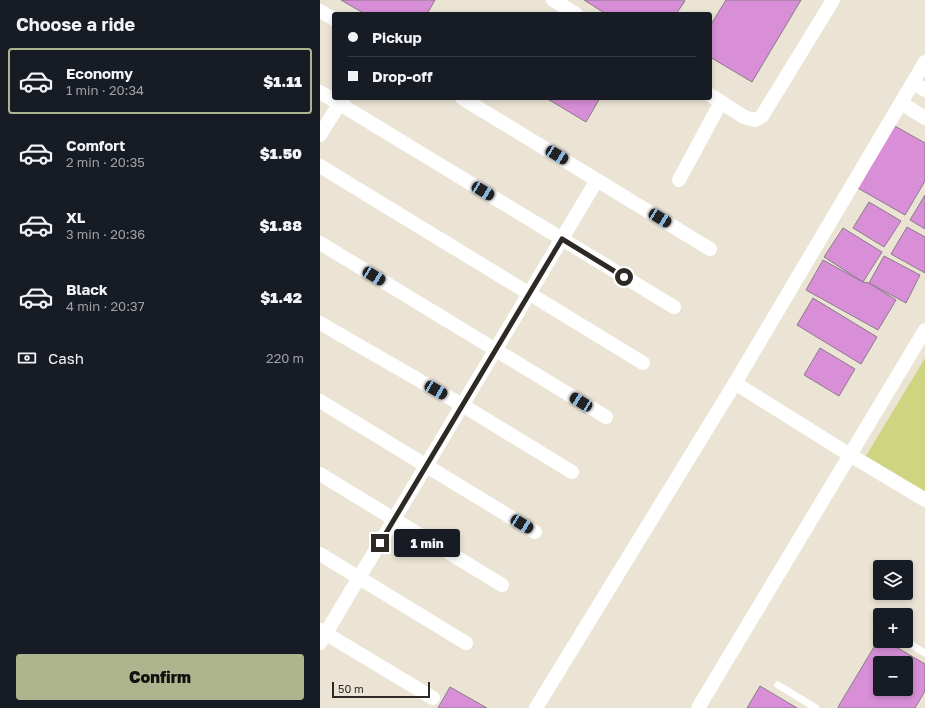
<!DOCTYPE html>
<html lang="en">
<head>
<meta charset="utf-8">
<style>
  :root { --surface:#171b24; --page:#20242c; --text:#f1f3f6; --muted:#9ea1a6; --line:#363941; --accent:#aeb58e }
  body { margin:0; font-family:"Golos Text",sans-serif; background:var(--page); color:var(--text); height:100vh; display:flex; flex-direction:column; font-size:15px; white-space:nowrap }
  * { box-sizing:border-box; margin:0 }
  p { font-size:13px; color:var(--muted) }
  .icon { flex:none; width:22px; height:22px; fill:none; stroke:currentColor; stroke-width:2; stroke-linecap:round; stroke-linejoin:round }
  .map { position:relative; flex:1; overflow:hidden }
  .side { display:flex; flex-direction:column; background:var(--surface); width:320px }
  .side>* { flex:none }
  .top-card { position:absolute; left:12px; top:12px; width:380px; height:88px; border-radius:4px; box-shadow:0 2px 6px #0003; display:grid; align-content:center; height:88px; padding:0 16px; background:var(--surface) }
  .fabs { position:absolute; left:553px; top:560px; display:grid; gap:8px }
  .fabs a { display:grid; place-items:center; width:40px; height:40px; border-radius:4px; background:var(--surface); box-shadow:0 2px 6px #0003; font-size:20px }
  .scale { position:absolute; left:12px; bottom:10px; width:98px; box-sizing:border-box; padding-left:4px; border:2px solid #2d2a25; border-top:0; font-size:11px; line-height:14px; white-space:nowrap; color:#2d2a25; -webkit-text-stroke:3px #ebe4d5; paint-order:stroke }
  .end { position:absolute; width:18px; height:18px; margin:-9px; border:5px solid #2d2a25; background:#fff; box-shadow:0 0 0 2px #fff }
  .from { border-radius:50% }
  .bubble { position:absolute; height:28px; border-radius:4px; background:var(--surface); box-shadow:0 2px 6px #0003; font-size:13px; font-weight:800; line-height:28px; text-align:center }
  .car { position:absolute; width:12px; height:24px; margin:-12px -6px; border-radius:5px; box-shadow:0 0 3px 1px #0007; background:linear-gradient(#222 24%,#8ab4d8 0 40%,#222 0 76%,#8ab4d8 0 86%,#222 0) }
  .top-card b { display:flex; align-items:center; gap:14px; height:38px; font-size:15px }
  .top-card b+b { border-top:1px solid var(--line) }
  .top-card i { width:10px; height:10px; background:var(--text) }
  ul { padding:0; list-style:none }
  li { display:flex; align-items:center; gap:12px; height:66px; margin:0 8px 6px; padding:0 8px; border:2px solid transparent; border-radius:4px }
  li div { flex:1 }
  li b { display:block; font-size:15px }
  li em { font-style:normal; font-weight:800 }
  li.selected { border-color:var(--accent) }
  li>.icon { width:36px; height:36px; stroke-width:1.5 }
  h2 { padding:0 16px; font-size:18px; line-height:48px }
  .pay { display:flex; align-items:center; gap:10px; height:44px; padding:0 16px; font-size:15px }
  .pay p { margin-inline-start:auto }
  .primary-button { display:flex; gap:8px; margin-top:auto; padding:8px 16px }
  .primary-button a { flex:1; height:46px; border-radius:4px; background:var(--accent); color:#111; font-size:16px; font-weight:800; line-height:46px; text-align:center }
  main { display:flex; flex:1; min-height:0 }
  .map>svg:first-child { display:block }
  .green { fill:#cfd481 }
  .building { fill:#d88fd7; stroke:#887c87; fill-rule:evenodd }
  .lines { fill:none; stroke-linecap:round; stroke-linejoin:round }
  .lane { stroke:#fff; stroke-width:7 }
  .street { stroke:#fff; stroke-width:14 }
  .route { stroke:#2d2a25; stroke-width:5 }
</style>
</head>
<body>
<main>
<section class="side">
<h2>Choose a ride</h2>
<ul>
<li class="selected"><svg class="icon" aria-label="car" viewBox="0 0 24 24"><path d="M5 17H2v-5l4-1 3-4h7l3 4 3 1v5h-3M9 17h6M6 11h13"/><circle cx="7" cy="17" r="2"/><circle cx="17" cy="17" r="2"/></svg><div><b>Economy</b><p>1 min · 20:34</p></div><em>$1.11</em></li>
<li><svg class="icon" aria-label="car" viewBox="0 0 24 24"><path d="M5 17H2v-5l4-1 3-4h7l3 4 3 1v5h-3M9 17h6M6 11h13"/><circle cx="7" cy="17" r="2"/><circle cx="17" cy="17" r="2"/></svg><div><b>Comfort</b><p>2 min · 20:35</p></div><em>$1.50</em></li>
<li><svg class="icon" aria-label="car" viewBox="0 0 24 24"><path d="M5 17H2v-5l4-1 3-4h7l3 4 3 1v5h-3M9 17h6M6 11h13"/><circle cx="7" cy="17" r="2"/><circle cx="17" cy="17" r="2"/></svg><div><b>XL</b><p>3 min · 20:36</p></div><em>$1.88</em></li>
<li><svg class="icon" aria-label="car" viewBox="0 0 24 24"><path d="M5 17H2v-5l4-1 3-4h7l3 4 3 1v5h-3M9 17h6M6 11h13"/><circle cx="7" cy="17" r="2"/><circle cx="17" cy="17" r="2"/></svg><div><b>Black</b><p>4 min · 20:37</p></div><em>$1.42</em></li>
</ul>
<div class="pay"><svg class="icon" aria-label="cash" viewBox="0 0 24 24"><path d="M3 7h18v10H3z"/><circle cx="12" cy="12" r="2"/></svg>Cash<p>220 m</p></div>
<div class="primary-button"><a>Confirm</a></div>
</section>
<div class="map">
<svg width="605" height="708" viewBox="0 0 605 708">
  <rect width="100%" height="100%" fill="#ebe4d5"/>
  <path class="green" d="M 605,358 L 605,491 L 546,456 Z"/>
  <g class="building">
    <path d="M 21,0 L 115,0 L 107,14 L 45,14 Z"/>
    <path d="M 264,0 L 364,0 L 365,1 L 356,14 L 286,14 Z"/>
    <path d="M 406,0 L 481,0 L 432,82 L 390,57 L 390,26 Z"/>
    <path d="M 226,98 L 280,98 L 266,122 Z"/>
    <path d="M 573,125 L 605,143 L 605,181 L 585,215 L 536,187 Z"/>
    <path d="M 605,195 L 605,229 L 590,220 Z"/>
    <path d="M 549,202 L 581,221 L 564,247 L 533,228 Z"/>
    <path d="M 587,227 L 605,237 L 605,273 L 571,254 Z"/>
    <path d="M 523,228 L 562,252 L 543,282 L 504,257 Z"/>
    <path d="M 564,256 L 600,275 L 586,303 L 549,283 Z"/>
    <path d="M 503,260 L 543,282 L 549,283 L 576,300 L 558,330 L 486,290 Z"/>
    <path d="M 493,298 L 557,337 L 541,364 L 477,325 Z"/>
    <path d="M 500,348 L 535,369 L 519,396 L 484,375 Z"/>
    <path d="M 560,637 L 560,641 L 566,641 L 605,664 L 605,691 L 595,708 L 519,708 L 518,707 ZM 560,663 L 586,663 L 586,689 L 560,689 Z"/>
    <path d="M 440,686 L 477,708 L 427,708 Z"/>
    <path d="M 130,687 L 167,708 L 118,708 Z"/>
  </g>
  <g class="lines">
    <g class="lane">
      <path d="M 556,624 L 560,626"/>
      <path d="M 585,641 L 605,653"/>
      <path d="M 458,685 L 496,708"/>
    </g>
    <g class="street">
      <path d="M 233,0 L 256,14"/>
      <path d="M 0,11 L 14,19"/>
      <path d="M 593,83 L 605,90"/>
      <path d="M 0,92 L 354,307"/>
      <path d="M 390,95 L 424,117 L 435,120 L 442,116 L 513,0"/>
      <path d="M 142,98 L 390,249"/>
      <path d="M 581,103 L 605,118"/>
      <path d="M 0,135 L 23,98"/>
      <path d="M 0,166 L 323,363"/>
      <path d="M 359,180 L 401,102"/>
      <path d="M 0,243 L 286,417"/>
      <path d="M 0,323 L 142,405 L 252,472"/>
      <path d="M 415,383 L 530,455 L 605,500"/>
      <path d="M 0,401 L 215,532"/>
      <path d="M 0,474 L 182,585"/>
      <path d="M 0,554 L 146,643"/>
      <path d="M 0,630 L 113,698"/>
      <path d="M 0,643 L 277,180"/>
      <path d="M 216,708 L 415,383 L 605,62"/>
      <path d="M 378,708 L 605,330"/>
    </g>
  </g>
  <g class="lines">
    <path class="route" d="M 60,543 L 242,239 L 304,277"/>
  </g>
</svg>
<div class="fabs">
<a><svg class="icon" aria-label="layers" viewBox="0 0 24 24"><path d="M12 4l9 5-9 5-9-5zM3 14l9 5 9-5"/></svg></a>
<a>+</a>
<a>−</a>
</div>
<div class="scale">50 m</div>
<i class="end from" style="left:304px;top:277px"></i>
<i class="end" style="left:60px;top:543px"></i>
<div class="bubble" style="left:74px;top:529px;width:66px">1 min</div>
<i class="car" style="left:237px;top:155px;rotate:121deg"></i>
<i class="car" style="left:163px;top:191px;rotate:121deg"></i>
<i class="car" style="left:340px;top:218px;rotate:121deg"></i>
<i class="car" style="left:54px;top:276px;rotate:121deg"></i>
<i class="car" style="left:116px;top:390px;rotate:120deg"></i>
<i class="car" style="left:261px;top:402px;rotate:302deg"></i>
<i class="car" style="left:202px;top:524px;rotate:121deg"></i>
<div class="top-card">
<b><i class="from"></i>Pickup</b>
<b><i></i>Drop-off</b>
</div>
</div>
</main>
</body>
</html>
